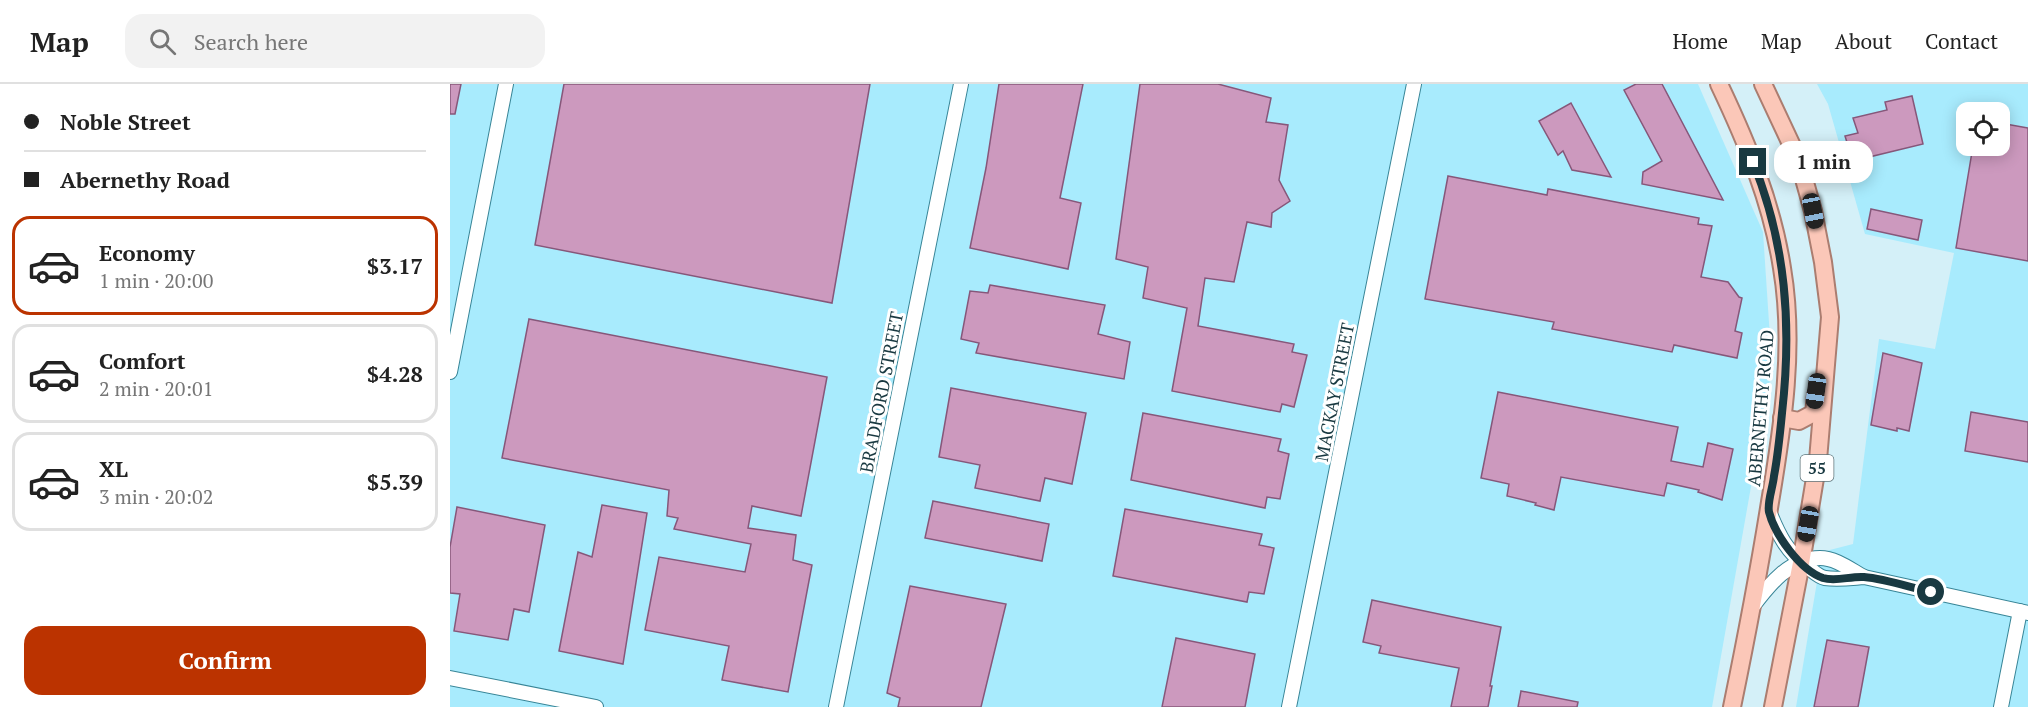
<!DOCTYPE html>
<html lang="en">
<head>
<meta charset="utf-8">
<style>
  :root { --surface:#fff; --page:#f2f2f2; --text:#222; --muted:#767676; --line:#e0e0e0; --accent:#b30 }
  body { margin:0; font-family:"PT Serif",serif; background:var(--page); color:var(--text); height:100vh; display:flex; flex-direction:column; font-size:22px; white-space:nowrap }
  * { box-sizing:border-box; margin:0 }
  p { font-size:20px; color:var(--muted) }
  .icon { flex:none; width:33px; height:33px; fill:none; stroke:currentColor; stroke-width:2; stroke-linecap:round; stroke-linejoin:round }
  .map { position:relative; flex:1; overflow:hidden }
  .panel { display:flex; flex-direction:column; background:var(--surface); width:450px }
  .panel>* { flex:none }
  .top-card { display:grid; align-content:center; height:132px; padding:0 24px; background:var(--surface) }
  .tools { position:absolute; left:1506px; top:18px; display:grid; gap:12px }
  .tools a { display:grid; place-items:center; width:54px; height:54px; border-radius:12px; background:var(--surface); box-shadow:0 3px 15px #0003; font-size:30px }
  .end { position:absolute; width:27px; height:27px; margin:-14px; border:8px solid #193941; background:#fff; box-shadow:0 0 0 3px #fff }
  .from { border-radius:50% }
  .bubble { position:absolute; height:42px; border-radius:18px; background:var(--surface); box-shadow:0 3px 15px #0003; font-size:20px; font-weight:600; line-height:42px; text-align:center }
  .car { position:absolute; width:18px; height:36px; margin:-18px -9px; border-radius:8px; box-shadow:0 0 4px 2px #0007; background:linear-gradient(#222 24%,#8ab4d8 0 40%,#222 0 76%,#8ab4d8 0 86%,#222 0) }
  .top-card b { display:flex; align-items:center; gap:21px; height:57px; font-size:22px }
  .top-card b+b { border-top:2px solid var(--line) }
  .top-card i { width:15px; height:15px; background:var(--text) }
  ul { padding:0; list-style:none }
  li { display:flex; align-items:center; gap:18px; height:99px; margin:0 12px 9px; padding:0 12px; border:3px solid var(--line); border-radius:18px }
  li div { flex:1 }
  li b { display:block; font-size:22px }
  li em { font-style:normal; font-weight:600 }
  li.current { border-color:var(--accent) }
  li>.icon { width:54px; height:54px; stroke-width:1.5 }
  .primary-button { display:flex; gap:12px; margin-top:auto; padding:12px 24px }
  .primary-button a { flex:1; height:69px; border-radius:18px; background:var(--accent); color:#fff; font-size:24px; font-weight:600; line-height:69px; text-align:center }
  header { display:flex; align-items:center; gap:36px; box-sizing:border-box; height:84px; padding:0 30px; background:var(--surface); border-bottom:2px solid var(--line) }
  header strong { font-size:28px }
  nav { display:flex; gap:33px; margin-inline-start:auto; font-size:21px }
  .search { width:420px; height:54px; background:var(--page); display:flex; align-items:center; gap:15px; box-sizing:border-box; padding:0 21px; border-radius:18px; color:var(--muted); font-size:22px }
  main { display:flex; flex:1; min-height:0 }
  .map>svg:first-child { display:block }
  .built { fill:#a8ebfd; fill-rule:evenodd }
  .building { fill:#cc99be; stroke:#86577a; stroke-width:1.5 }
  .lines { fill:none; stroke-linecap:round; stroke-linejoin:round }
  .minor-casing { stroke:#388597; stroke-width:16 }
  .major-casing { stroke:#ab7d70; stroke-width:20 }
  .minor { stroke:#fff; stroke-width:14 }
  .major { stroke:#fbc7b8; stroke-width:16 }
  .route { stroke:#193941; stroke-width:8 }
  .labels { text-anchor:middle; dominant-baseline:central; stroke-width:6; stroke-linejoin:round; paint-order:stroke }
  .shield { fill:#fff; stroke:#5e747a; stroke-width:1.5 }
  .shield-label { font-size:16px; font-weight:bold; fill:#193941 }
  .street-label { font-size:18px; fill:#193941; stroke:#fff }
</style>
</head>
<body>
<header>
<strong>Map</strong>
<div class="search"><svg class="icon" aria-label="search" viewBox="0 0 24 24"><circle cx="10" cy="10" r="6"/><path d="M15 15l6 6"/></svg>Search here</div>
<nav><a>Home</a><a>Map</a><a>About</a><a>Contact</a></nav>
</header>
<main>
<section class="panel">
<div class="top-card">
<b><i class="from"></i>Noble Street</b>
<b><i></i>Abernethy Road</b>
</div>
<ul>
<li class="current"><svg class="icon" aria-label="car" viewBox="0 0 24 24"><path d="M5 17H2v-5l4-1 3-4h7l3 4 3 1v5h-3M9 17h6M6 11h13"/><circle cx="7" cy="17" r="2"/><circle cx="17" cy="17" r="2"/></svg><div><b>Economy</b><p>1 min · 20:00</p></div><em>$3.17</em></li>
<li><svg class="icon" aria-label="car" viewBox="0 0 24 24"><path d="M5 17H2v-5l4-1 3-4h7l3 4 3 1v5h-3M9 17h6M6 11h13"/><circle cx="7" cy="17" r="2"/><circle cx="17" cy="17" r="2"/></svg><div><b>Comfort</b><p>2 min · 20:01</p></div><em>$4.28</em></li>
<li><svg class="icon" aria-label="car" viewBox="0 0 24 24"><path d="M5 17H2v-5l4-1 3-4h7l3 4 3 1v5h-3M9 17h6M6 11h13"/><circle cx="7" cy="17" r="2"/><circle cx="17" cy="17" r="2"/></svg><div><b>XL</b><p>3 min · 20:02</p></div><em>$5.39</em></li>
</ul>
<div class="primary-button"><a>Confirm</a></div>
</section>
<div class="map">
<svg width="1578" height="623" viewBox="0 0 1578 623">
  <rect width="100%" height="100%" fill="#d4f0f8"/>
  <g class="built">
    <path d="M 0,0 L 1248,0 L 1313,148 L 1322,284 L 1262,623 L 0,623 Z"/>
    <path d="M 1367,0 L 1578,0 L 1578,623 L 1346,623 L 1372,468 L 1403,460 L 1429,255 L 1485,265 L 1504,169 L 1415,150 L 1378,20 ZM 1516,28 L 1550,28 L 1550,62 L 1516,62 Z"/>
  </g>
  <g class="building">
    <path d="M 0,0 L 11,0 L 5,30 L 0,30 Z"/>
    <path d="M 114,0 L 420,0 L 382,219 L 85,161 Z"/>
    <path d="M 549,0 L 633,0 L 610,114 L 631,119 L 618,185 L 520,164 L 536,84 Z"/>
    <path d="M 690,0 L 768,0 L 821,14 L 816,38 L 838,41 L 829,96 L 840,117 L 822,129 L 821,143 L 797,138 L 784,198 L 755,194 L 748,242 L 844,260 L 842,268 L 857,271 L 844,323 L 832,320 L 830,328 L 722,307 L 737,224 L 693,214 L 698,183 L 666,175 Z"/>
    <path d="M 1186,0 L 1212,0 L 1273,116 L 1192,100 L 1193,88 L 1212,77 L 1174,6 Z"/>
    <path d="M 1462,12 L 1473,60 L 1415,74 L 1413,65 L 1400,68 L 1395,52 L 1408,49 L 1403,34 L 1437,26 L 1435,18 Z"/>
    <path d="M 1121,19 L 1161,93 L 1122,86 L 1113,67 L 1108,71 L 1089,37 Z"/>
    <path d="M 1550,39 L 1578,44 L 1578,177 L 1506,164 L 1523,62 L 1550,62 Z"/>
    <path d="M 998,92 L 1097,111 L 1098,105 L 1249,134 L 1248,140 L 1262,142 L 1251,193 L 1278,198 L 1289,213 L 1292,214 L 1285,247 L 1292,249 L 1287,274 L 1224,261 L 1222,268 L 1102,245 L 1104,238 L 975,215 Z"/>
    <path d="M 1421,125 L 1472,136 L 1468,156 L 1417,145 Z"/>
    <path d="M 540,201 L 655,221 L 648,250 L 680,258 L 674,295 L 526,269 L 529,259 L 511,255 L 520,207 L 538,209 Z"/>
    <path d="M 79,235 L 377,293 L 351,432 L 302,422 L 298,444 L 346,451 L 343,476 L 362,481 L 338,608 L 272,596 L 279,562 L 195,546 L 209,473 L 295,488 L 301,460 L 224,445 L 228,434 L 217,432 L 219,406 L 52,374 Z"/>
    <path d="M 1433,269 L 1472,279 L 1459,347 L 1447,344 L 1447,347 L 1421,341 Z"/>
    <path d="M 501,304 L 636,329 L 622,400 L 595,394 L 590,417 L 525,404 L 530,381 L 489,373 Z"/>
    <path d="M 1048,308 L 1228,343 L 1221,377 L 1253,383 L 1258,359 L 1283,365 L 1272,416 L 1248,408 L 1249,406 L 1217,399 L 1214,412 L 1111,393 L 1104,426 L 1085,421 L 1086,419 L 1057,412 L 1059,400 L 1031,394 Z"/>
    <path d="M 1521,328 L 1578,338 L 1578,378 L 1515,367 Z"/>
    <path d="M 693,329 L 831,355 L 828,367 L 839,370 L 830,415 L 817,413 L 815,424 L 681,396 Z"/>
    <path d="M 483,417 L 599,440 L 592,477 L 475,454 Z"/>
    <path d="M 152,421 L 197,429 L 173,580 L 109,567 L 128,468 L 142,473 Z"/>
    <path d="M 7,423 L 95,441 L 79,528 L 64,525 L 58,556 L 4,547 L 10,510 L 0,509 L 0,463 Z"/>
    <path d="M 675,425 L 812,450 L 809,461 L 824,464 L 814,510 L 799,508 L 797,518 L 663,492 Z"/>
    <path d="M 460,502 L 556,520 L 531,623 L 448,623 L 450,614 L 437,609 Z"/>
    <path d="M 922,516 L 1051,543 L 1040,602 L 1042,602 L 1038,623 L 1001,623 L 1009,584 L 929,569 L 931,562 L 913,558 Z"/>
    <path d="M 726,554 L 805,570 L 795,623 L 712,623 Z"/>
    <path d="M 1377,556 L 1419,563 L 1408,623 L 1364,623 Z"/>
    <path d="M 1071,607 L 1128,618 L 1127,623 L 1068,623 Z"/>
  </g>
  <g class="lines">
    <defs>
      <g id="minor">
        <path d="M 0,288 L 56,0"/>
        <path d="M 1319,427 C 1328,450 1337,469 1359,484 C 1364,488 1369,493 1375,494 C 1388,496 1401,494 1414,493 L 1578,529"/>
        <path d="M 1303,522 C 1319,501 1340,474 1370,474 C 1386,474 1401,486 1414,493"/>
        <path d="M 0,594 L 146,623"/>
        <path d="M 386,623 L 511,0"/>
        <path d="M 839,623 L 964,0"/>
        <path d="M 1551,623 L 1570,527"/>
      </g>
      <g id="major">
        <path d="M 1269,0 C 1297,59 1322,119 1332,184 C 1345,261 1333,341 1320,418 C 1309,487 1296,555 1282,623"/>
        <path d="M 1313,0 L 1349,77 L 1363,127 L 1373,178 L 1380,233 L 1368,376 L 1351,479 L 1323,623"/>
        <path d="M 1332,334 L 1349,337 L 1364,329 L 1366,311"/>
      </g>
    </defs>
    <use href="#minor" class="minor-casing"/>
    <use href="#major" class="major-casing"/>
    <use href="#minor" class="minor"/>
    <use href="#major" class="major"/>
  </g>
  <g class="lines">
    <path class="route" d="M 1303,78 C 1336,160 1342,241 1332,329 C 1330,350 1328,371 1324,392 C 1323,403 1317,418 1319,428 C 1325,451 1350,486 1373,494 C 1386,498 1400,492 1414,493 C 1436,495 1459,503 1481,508"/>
  </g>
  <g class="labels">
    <rect class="shield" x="1350.5" y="371" width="33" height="26" rx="4.5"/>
    <g class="shield-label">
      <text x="1367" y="384">55</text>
    </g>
    <g class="street-label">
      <text transform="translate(431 308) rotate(-79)">BRADFORD STREET</text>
      <text transform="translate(884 308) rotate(-79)">MACKAY STREET</text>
      <text transform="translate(1310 324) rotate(-85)">ABERNETHY ROAD</text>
    </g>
  </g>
</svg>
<div class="tools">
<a><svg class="icon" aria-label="locate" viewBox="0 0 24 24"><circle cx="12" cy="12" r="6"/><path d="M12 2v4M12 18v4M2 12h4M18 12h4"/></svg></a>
</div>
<i class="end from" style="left:1481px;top:508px"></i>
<i class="end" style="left:1303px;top:78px"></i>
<div class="bubble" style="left:1324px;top:57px;width:99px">1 min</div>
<i class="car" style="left:1363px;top:127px;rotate:169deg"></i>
<i class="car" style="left:1366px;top:307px;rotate:188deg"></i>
<i class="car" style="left:1358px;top:440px;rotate:190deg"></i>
</div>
</main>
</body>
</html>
